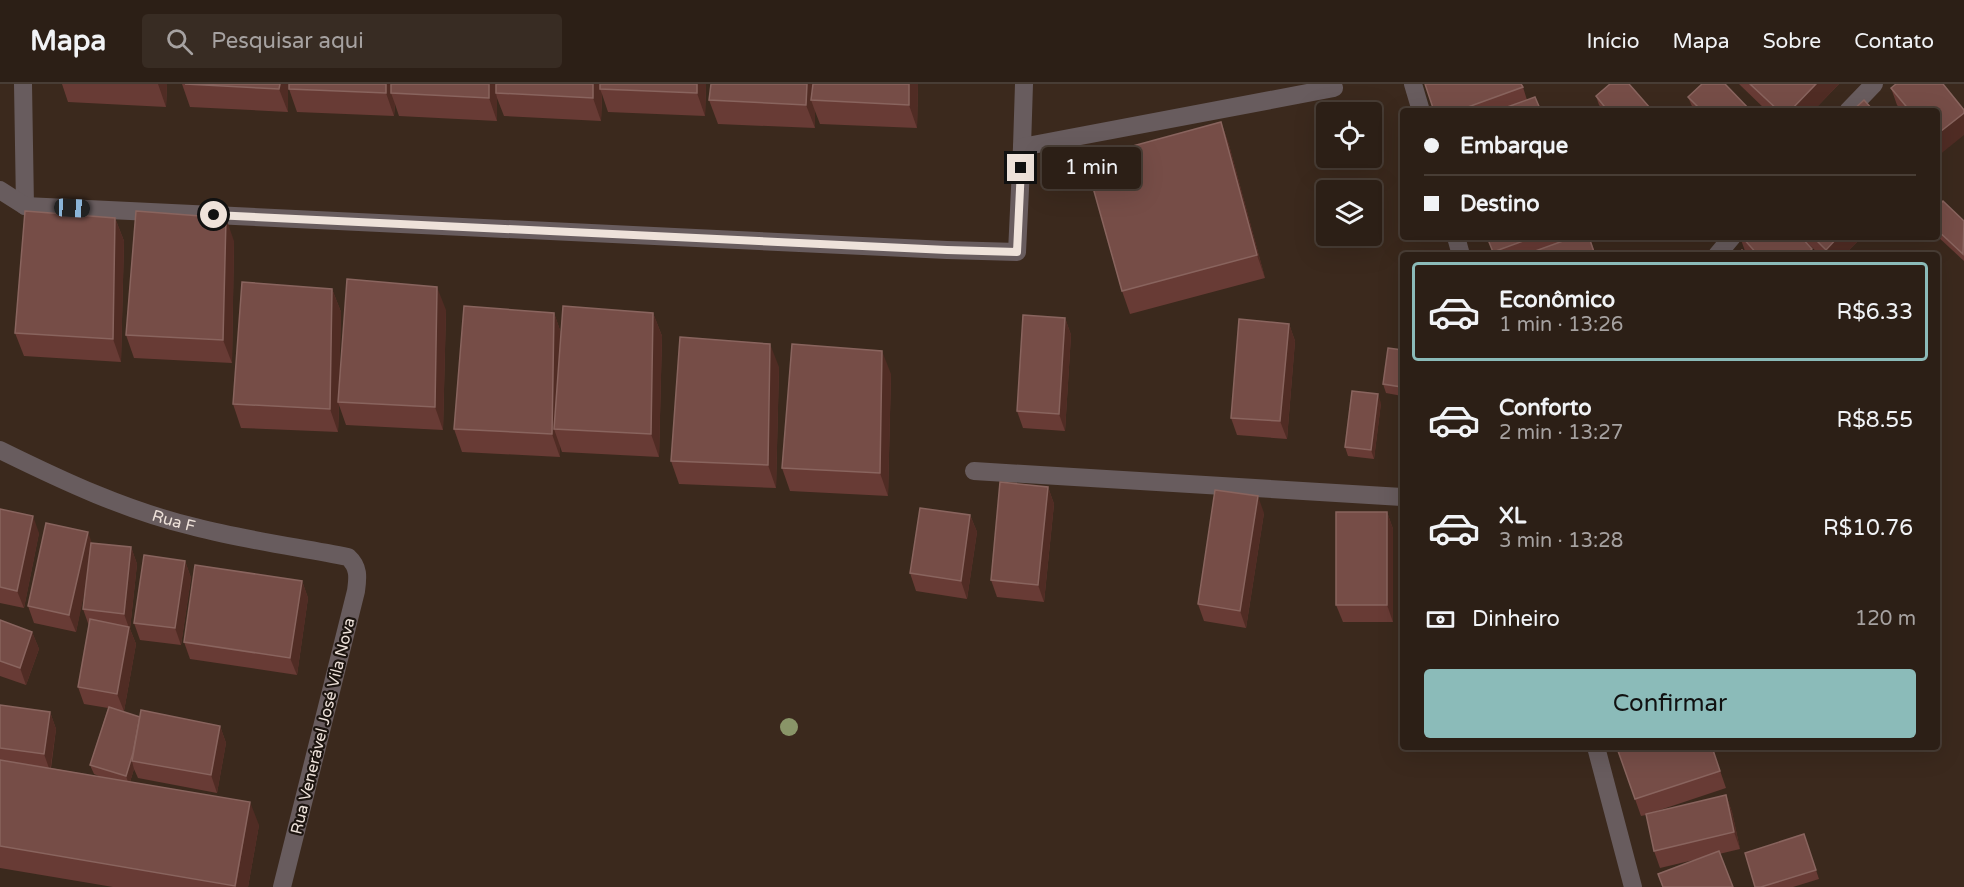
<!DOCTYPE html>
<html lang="pt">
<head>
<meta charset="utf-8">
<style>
  :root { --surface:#2c1f16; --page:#382c23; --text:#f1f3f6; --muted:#a6a2a1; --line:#483d35; --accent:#8bbbb9 }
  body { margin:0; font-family:"Varela Round",sans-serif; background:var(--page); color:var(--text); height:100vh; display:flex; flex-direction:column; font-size:22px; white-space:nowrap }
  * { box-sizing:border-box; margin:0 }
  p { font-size:20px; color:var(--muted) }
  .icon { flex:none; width:33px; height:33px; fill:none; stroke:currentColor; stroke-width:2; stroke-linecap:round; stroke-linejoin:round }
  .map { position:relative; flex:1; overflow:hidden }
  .panel { position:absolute; left:1400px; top:168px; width:540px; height:498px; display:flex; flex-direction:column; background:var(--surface); border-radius:6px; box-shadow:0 6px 24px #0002,0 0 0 2px var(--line) }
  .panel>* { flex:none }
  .banner { position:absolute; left:1400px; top:24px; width:540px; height:132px; border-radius:6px; box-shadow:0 6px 24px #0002,0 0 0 2px var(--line); display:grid; align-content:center; height:132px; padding:0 24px; background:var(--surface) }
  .fabs { position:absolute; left:1316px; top:18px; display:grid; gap:12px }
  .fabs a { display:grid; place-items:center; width:66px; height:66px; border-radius:6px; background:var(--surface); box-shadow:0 6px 24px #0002,0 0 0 2px var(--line); font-size:30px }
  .end { position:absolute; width:27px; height:27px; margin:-14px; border:8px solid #eee2da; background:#111; box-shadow:0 0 0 3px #111 }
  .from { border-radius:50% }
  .bubble { position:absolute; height:42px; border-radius:6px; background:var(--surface); box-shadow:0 6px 24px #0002,0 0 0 2px var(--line); font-size:20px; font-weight:600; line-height:42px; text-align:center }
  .car { position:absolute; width:18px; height:36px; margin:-18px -9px; border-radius:8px; box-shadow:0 0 4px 2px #0007; background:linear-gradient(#222 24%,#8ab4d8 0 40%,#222 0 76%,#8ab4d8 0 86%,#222 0) }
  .banner b { display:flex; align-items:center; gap:21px; height:57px; font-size:22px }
  .banner b+b { border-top:2px solid var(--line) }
  .banner i { width:15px; height:15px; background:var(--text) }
  ul { padding:10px 0 0; list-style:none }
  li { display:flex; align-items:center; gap:18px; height:99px; margin:0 12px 9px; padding:0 12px; border:3px solid transparent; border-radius:6px }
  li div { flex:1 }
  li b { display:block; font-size:22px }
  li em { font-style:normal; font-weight:600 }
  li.on { border-color:var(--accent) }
  li>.icon { width:54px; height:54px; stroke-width:1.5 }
  .pay { display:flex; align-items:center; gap:15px; height:66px; padding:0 24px; font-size:22px }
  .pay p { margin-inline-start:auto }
  .primary-button { display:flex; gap:12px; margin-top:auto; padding:12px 24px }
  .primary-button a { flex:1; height:69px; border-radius:6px; background:var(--accent); color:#111; font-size:24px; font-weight:600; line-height:69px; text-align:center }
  header { display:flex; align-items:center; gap:36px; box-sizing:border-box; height:84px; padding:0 30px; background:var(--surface); border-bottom:2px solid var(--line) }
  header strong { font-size:28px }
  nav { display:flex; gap:33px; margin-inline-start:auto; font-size:21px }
  .search { width:420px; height:54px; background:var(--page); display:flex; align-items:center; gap:15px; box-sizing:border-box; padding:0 21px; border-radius:6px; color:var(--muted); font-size:22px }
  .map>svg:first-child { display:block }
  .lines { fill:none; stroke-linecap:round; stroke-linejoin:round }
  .minor { stroke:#685c5e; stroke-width:18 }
  .tree { fill:#899568 }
  .wall { fill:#683b35 }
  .shaded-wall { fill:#502c24 }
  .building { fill:#764d47; stroke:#89645e; stroke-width:1.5 }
  .route { stroke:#eee2da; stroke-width:8 }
  .labels { text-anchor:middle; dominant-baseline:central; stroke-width:4.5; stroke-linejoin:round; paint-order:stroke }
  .street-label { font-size:16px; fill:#eee2da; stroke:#1c140f }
</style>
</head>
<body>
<header>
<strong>Mapa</strong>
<div class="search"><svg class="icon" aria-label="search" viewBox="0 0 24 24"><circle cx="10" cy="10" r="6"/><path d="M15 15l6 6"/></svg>Pesquisar aqui</div>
<nav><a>Início</a><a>Mapa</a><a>Sobre</a><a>Contato</a></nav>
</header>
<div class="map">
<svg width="1964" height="803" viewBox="0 0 1964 803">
  <rect width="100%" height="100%" fill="#3b291d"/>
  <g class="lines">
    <g class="minor">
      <path d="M 23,0 L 25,122"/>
      <path d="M 1413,0 L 1421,27"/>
      <path d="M 1848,27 L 1874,0"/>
      <path d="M 1022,63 L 1024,0"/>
      <path d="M 0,106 L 25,122 L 947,166 L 1017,168 L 1022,63 L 1334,4"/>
      <path d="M 1456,153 L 1461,171"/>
      <path d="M 1717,171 L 1732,153"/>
      <path id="s1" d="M 0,366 C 63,397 127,427 195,443 C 245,456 297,463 348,473 C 359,483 358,493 356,507 L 282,803"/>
      <path d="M 974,387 L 1402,413"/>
      <path d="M 1596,663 L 1633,803"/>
    </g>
  </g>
  <circle class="tree" cx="789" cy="643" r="9"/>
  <g class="wall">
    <path d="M 62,0 L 167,0 L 166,23 L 68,18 Z"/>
    <path d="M 182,0 L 288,0 L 288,28 L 190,23 Z"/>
    <path d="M 706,0 L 705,32 L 608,28 L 602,10 L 601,37 L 504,32 L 497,14 L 497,37 L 399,32 L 395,20 L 394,32 L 297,28 L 289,5 Z"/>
    <path d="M 918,0 L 917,44 L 820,40 L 815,27 L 815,44 L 718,40 L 709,16 Z"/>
    <path d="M 1522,0 L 1527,16 L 1541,27 L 1434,27 Z"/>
    <path d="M 1739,0 L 1839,0 L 1813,27 L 1767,27 Z"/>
    <path d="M 1891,4 L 1964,26 L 1938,72 L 1936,70 L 1936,27 L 1902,27 L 1897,21 Z"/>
    <path d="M 1596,12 L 1651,25 L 1652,27 L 1604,27 L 1599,21 Z"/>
    <path d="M 1688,13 L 1751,27 L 1694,27 Z"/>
    <path d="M 1221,38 L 1229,61 L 1265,194 L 1130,230 L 1122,207 Z"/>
    <path d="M 1936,124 L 1964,137 L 1964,177 L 1936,151 Z"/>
    <path d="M 115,134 L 124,157 L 121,278 L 24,272 L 15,249 Z"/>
    <path d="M 1487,153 L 1589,153 L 1596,171 L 1494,171 Z"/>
    <path d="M 1740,153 L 1862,153 L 1844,171 L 1820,171 L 1803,155 L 1812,165 L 1814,171 L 1749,171 L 1745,167 Z"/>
    <path d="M 234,157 L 232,279 L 134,274 L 126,251 Z"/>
    <path d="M 332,205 L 341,228 L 339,299 L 446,226 L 443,346 L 346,341 L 339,321 L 338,348 L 241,344 L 233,320 Z"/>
    <path d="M 554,229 L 561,249 L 653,229 L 662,252 L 659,373 L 562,368 L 560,362 L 560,373 L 462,368 L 454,345 Z"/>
    <path d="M 1065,234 L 1071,251 L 1065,347 L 1023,344 L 1017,327 Z"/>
    <path d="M 1289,240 L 1295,257 L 1287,355 L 1237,351 L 1231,334 Z"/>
    <path d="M 1402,266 L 1402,312 L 1386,309 L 1383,300 Z"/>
    <path d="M 779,283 L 776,404 L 679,400 L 671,377 Z"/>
    <path d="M 891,290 L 888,412 L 790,407 L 782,384 Z"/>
    <path d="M 1381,319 L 1374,375 L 1348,372 L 1345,363 Z"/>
    <path d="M 1048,403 L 1054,420 L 1044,518 L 997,513 L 991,496 Z"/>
    <path d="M 0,425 L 39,449 L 24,524 L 0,519 Z"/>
    <path d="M 1387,428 L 1393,445 L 1393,538 L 1343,538 L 1336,521 Z"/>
    <path d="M 1264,429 L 1246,544 L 1204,537 L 1198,520 Z"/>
    <path d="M 970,431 L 977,448 L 967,515 L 916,507 L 910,489 Z"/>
    <path d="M 92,459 L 131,463 L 137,480 L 130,545 L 136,560 L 124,627 L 116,626 L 140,633 L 220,642 L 226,659 L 217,709 L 138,694 L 134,685 L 130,698 L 259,741 L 248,803 L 113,803 L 0,784 L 0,621 L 50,628 L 56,645 L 51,684 L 101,693 L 94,690 L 90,681 L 108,624 L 84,620 L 78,603 L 89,542 L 83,525 L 85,503 L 76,548 L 34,539 L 28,522 Z"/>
    <path d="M 185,477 L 191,494 L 181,561 L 140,556 L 134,539 Z"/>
    <path d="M 302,497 L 308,514 L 297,591 L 190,575 L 184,558 Z"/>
    <path d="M 0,536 L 32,548 L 39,565 L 26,601 L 0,592 Z"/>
    <path d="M 1712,663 L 1726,704 L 1651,729 L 1726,711 L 1732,728 L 1740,765 L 1660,784 L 1654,767 L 1646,731 L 1641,732 L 1617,664 Z"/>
    <path d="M 1804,750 L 1819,795 L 1793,803 L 1755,803 Z"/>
  </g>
  <g class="shaded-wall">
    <path d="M 158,0 L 167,0 L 166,23 Z"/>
    <path d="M 280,0 L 288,0 L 288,28 L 279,5 Z"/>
    <path d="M 386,0 L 395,0 L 391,9 L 395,20 L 394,32 L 386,9 Z"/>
    <path d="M 489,0 L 498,0 L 496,9 L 497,14 L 497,37 L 489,14 Z"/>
    <path d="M 593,0 L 602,0 L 600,5 L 602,10 L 601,37 L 593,14 Z"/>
    <path d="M 697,0 L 706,0 L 705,32 L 697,9 Z"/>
    <path d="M 807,0 L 816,0 L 811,16 L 815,27 L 815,44 L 806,21 Z"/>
    <path d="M 909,0 L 918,0 L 917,44 L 909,21 Z"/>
    <path d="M 1816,0 L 1839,0 L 1813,27 L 1790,27 Z"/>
    <path d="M 1964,29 L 1964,51 L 1938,72 L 1936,67 L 1936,51 Z"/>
    <path d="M 1221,38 L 1229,61 L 1265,194 L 1257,171 Z"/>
    <path d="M 115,134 L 124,157 L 121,278 L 113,255 Z"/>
    <path d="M 226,134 L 234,157 L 232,279 L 223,256 Z"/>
    <path d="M 1687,153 L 1694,153 L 1689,157 Z"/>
    <path d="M 1838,153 L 1862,153 L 1844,171 L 1828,171 L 1826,166 Z"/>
    <path d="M 1812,165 L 1814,171 L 1805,171 Z"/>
    <path d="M 437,203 L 446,226 L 443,346 L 435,323 Z"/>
    <path d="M 332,205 L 341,228 L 339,318 L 338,318 L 339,321 L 338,348 L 330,325 Z"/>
    <path d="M 554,229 L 562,252 L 554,345 L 560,362 L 560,373 L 552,350 Z"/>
    <path d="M 653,229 L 662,252 L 659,373 L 651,350 Z"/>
    <path d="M 1065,234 L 1071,251 L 1065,347 L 1059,330 Z"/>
    <path d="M 1289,240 L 1295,257 L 1287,355 L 1280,337 Z"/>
    <path d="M 770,260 L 779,283 L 776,404 L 768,381 Z"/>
    <path d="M 882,267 L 891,290 L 888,412 L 880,389 Z"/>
    <path d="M 1378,310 L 1381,319 L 1374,375 L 1371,366 Z"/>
    <path d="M 1048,403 L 1054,420 L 1044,518 L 1038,501 Z"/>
    <path d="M 1258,412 L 1264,429 L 1246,544 L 1240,527 Z"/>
    <path d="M 1387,428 L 1393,445 L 1393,538 L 1387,521 Z"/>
    <path d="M 970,431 L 977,448 L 967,515 L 961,497 Z"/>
    <path d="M 33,432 L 39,449 L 24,524 L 17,507 Z"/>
    <path d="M 88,448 L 94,465 L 76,548 L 69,531 Z"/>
    <path d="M 131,463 L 137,480 L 130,545 L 136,560 L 124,627 L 117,610 L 129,544 L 124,530 Z"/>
    <path d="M 185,477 L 191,494 L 181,561 L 175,544 Z"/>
    <path d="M 302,497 L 308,514 L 297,591 L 290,574 Z"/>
    <path d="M 32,548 L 39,565 L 26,601 L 20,584 Z"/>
    <path d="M 50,628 L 56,645 L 50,687 L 44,670 Z"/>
    <path d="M 144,634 L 132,677 L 134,685 L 129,701 L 126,692 Z"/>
    <path d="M 220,642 L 226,659 L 217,709 L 211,691 Z"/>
    <path d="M 1726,711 L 1732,728 L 1740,765 L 1734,748 Z"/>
    <path d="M 250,718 L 259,741 L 248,803 L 236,803 Z"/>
  </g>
  <g class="building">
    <path d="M 185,0 L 280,0 L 279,5 Z"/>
    <path d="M 289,0 L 386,0 L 386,9 L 289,5 Z"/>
    <path d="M 391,0 L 489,0 L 489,14 L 391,9 Z"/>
    <path d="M 496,0 L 593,0 L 593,14 L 496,9 Z"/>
    <path d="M 600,0 L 697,0 L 697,9 L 600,5 Z"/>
    <path d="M 711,0 L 807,0 L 806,21 L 709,16 Z"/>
    <path d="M 813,0 L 909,0 L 909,21 L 811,16 Z"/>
    <path d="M 1425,0 L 1521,0 L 1523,3 L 1457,27 L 1434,27 Z"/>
    <path d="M 1610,0 L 1629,0 L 1651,25 L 1648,27 L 1608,27 L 1596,12 Z"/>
    <path d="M 1702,0 L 1725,0 L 1751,27 L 1702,27 L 1688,13 Z"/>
    <path d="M 1750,0 L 1816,0 L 1790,27 L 1779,27 Z"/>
    <path d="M 1896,0 L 1943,0 L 1964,26 L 1964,29 L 1936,51 L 1936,27 L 1910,27 L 1891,4 Z"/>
    <path d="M 1535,13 L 1541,27 L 1496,27 Z"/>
    <path d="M 1864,16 L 1874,27 L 1852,27 Z"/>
    <path d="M 1221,38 L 1257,171 L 1122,207 L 1085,75 Z"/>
    <path d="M 1943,117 L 1964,137 L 1963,170 L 1936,145 L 1936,124 Z"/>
    <path d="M 25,127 L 115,134 L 113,255 L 15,249 Z"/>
    <path d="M 136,127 L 226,134 L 223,256 L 126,251 Z"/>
    <path d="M 1487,153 L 1534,153 L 1493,168 Z"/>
    <path d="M 1574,153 L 1589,153 L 1595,171 L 1524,171 Z"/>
    <path d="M 1742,153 L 1801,153 L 1812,165 L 1805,171 L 1758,171 Z"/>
    <path d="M 1813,153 L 1838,153 L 1826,166 Z"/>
    <path d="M 1742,166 L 1747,171 L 1736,171 Z"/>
    <path d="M 347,195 L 437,203 L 435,323 L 338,318 Z"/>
    <path d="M 242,198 L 332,205 L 330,325 L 233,320 Z"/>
    <path d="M 464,222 L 554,229 L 552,350 L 454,345 Z"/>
    <path d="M 563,222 L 653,229 L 651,350 L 554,345 Z"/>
    <path d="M 1023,231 L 1065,234 L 1059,330 L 1017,327 Z"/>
    <path d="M 1239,235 L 1289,240 L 1280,337 L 1231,334 Z"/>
    <path d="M 680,253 L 770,260 L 768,381 L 671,377 Z"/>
    <path d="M 792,260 L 882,267 L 880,389 L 782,384 Z"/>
    <path d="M 1388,264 L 1402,266 L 1402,303 L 1383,300 Z"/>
    <path d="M 1352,307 L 1378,310 L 1371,366 L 1345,363 Z"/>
    <path d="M 1000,398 L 1048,403 L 1038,501 L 991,496 Z"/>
    <path d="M 1215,406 L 1258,412 L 1240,527 L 1198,520 Z"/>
    <path d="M 920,424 L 970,431 L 961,497 L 910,489 Z"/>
    <path d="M 0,425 L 33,432 L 17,507 L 0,503 Z"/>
    <rect x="1336" y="428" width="51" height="93"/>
    <path d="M 46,439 L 88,448 L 69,531 L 28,522 Z"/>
    <path d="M 91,459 L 131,463 L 124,530 L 83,525 Z"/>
    <path d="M 144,471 L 185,477 L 175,544 L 134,539 Z"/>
    <path d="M 195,481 L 302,497 L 290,574 L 184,558 Z"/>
    <path d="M 90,535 L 129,543 L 117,610 L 78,603 Z"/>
    <path d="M 0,536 L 32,548 L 20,584 L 0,577 Z"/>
    <path d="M 0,621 L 50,628 L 44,670 L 0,664 Z"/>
    <path d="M 109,623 L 140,633 L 133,669 L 126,692 L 90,681 Z"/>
    <path d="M 141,626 L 220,642 L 211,691 L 132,677 Z"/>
    <path d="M 1621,663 L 1712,663 L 1720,687 L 1635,715 L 1617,664 Z"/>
    <path d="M 0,676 L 250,718 L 235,802 L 0,762 Z"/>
    <path d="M 1726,711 L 1734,748 L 1654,767 L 1646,730 Z"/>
    <path d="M 1804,750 L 1816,786 L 1761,803 L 1755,803 L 1745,769 Z"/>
    <path d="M 1719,767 L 1733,803 L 1663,803 L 1658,790 Z"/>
  </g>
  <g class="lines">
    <path class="route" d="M 214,131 L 947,166 L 1017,168 L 1021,84"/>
  </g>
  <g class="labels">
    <g class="street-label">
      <text stroke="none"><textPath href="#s1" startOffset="188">Rua F</textPath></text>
      <text transform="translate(323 642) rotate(-76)">Rua Venerável José Vila Nova</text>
    </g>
  </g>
</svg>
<div class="fabs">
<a><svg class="icon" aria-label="locate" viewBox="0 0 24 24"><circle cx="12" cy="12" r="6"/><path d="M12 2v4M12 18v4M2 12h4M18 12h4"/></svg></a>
<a><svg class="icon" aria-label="layers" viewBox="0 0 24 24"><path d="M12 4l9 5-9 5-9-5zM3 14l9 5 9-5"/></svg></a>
</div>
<i class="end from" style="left:214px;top:131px"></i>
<i class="end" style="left:1021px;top:84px"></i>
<div class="bubble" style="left:1042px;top:63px;width:99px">1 min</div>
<i class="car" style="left:72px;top:124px;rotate:93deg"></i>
<div class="banner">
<b><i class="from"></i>Embarque</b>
<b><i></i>Destino</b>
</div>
<section class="panel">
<ul>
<li class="on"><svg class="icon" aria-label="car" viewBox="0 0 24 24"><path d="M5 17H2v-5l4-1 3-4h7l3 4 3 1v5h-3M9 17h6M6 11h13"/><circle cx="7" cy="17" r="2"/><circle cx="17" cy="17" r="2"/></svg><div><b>Econômico</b><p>1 min · 13:26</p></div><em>R$6.33</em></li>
<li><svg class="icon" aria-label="car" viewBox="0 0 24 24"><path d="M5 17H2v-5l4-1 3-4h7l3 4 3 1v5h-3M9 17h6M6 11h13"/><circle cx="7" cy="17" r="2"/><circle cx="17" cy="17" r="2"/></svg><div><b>Conforto</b><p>2 min · 13:27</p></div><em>R$8.55</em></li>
<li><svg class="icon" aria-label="car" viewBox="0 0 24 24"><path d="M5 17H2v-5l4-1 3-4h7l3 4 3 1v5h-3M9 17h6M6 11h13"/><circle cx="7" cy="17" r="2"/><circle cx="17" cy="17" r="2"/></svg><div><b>XL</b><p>3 min · 13:28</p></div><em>R$10.76</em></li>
</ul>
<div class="pay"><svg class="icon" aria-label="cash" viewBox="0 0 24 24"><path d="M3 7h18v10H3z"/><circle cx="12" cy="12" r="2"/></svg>Dinheiro<p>120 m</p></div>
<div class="primary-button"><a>Confirmar</a></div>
</section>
</div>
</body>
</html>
